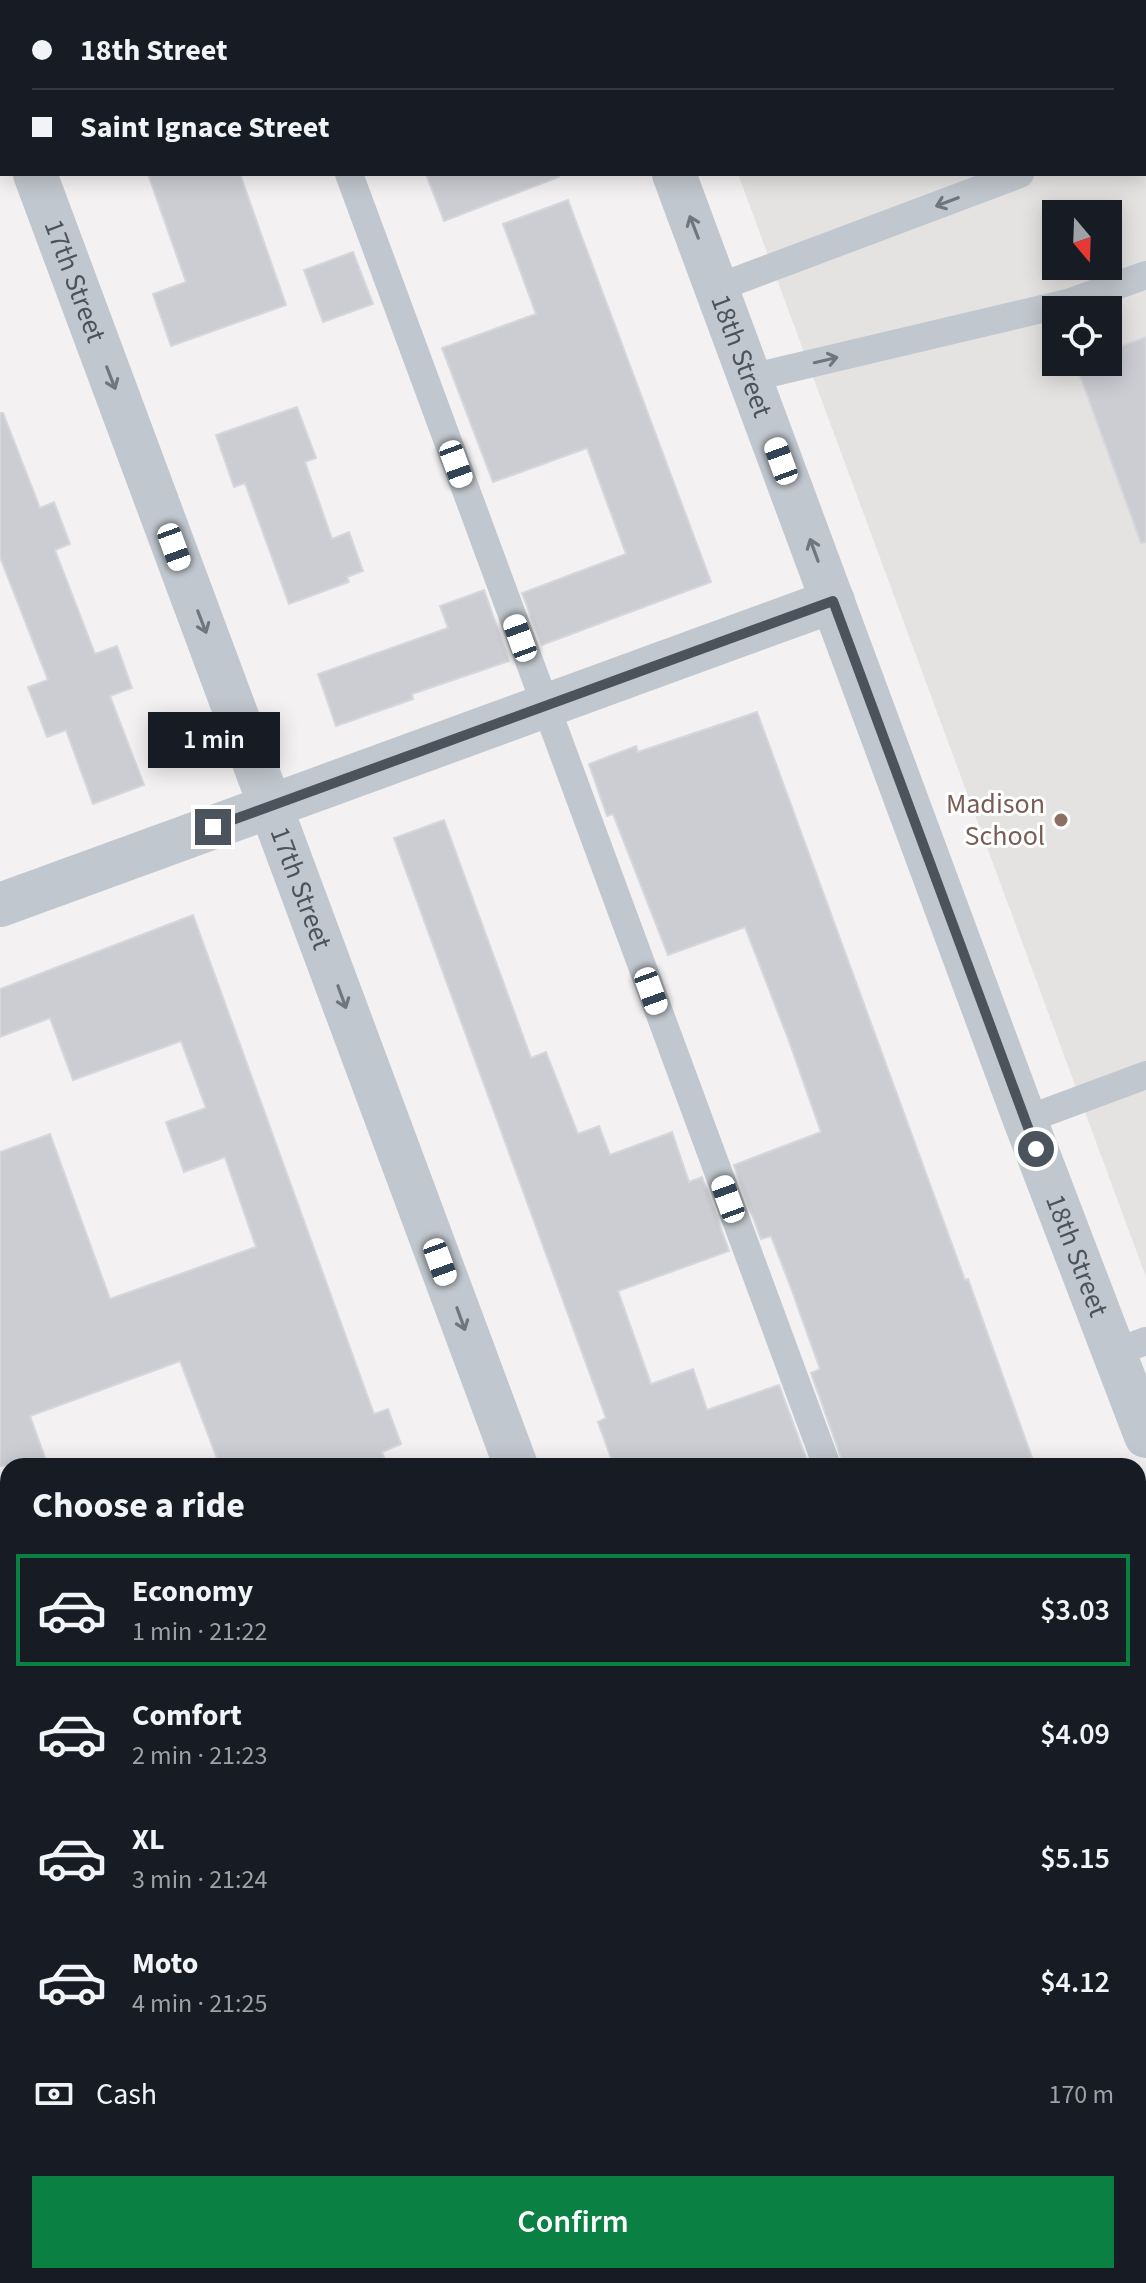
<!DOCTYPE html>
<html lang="en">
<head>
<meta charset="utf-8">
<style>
  :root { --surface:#171b24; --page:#20242c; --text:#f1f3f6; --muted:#9ea1a6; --line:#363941; --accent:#0b8043 }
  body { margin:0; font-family:"Source Sans 3",sans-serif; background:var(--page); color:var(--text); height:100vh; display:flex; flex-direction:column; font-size:30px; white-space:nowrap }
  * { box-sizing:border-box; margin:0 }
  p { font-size:26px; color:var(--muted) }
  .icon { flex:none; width:44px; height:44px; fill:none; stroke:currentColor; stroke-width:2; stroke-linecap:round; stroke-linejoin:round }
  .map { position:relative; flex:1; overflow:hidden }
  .drawer { position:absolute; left:0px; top:1458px; width:1146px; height:826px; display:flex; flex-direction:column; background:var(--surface); border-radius:24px 24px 0 0; box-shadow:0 4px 20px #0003 }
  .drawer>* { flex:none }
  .top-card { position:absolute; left:0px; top:0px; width:1146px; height:176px; box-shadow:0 4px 20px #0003; display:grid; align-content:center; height:176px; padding:0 32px; background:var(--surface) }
  .needle { width:52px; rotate:161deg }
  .tools { position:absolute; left:1042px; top:200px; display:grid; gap:16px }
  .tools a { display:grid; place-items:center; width:80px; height:80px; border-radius:0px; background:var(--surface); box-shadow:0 4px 20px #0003; font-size:40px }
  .end { position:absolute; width:36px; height:36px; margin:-18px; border:10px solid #4b535d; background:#fff; box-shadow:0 0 0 4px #fff }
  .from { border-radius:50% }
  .bubble { position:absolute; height:56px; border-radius:0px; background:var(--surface); box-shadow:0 4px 20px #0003; font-size:26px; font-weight:600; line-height:56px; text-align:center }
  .car { position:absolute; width:24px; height:48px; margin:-24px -12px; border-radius:10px; box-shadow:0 0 6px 2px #0007; background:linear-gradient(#fff 24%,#345 0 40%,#fff 0 76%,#345 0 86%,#fff 0) }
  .top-card b { display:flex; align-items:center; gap:28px; height:76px; font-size:30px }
  .top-card b+b { border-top:2px solid var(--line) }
  .top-card i { width:20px; height:20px; background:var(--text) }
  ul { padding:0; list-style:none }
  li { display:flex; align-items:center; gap:24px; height:112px; margin:0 16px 12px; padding:0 16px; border:4px solid transparent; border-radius:0px }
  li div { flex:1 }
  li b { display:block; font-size:30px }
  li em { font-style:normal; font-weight:600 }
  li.active { border-color:var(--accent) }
  li>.icon { width:72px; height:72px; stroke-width:1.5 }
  h2 { padding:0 32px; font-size:36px; line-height:96px }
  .pay { display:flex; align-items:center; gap:20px; height:88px; padding:0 32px; font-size:30px }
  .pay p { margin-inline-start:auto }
  .button { display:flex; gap:16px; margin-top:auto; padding:16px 32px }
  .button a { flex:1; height:92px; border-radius:0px; background:var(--accent); color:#fff; font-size:32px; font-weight:600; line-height:92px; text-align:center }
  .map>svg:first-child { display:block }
  .education { fill:#e4e3e2; fill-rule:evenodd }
  .building { fill:#cccdd3; stroke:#d6d7dc; stroke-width:2 }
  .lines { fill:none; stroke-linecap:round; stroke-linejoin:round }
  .service { stroke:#c1c7ce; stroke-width:28 }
  .minor { stroke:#c1c7ce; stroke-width:44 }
  .oneway { stroke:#6e767f }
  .route { stroke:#4b535d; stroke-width:10 }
  .education-dot { fill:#8d6e63; stroke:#fff; stroke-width:3 }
  .labels { text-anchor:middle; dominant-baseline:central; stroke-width:6; stroke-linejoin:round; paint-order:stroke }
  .street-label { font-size:28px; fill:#4b535d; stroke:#fff }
  .education-label { font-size:28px; fill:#785e54; stroke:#fff; text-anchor:end }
</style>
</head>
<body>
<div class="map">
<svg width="1146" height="2283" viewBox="0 0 1146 2283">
  <rect width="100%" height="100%" fill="#f3f1f1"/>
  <path class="education" d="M 674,0 L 1146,0 L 1146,1277 L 738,174 L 1144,174 L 1144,2 ZM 1056,214 L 1108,214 L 1108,266 L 1056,266 ZM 1056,310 L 1108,310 L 1108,362 L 1056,362 Z"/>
  <g class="building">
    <path d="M 148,174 L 240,174 L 286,305 L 171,346 L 153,294 L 186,282 Z"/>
    <path d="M 426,174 L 558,174 L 559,177 L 444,221 Z"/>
    <path d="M 568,200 L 711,582 L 542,645 L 522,593 L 626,554 L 587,448 L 493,482 L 442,348 L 536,314 L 503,224 Z"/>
    <path d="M 353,252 L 373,304 L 323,322 L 304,270 Z"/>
    <path d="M 1146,337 L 1146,542 L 1141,543 L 1075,362 L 1108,362 L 1108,351 Z"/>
    <path d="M 297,407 L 316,458 L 305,462 L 332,539 L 349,532 L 363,571 L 347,577 L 349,582 L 289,604 L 245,483 L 234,487 L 216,435 Z"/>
    <path d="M 0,413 L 3,413 L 40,508 L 54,502 L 70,544 L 55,550 L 95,654 L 117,646 L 132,688 L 110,696 L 144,785 L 93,804 L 66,730 L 47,737 L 28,687 L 48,680 L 0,557 Z"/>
    <path d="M 484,590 L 509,661 L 412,694 L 413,699 L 336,726 L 318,674 L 448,628 L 440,606 Z"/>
    <path d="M 757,712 L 965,1280 L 968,1279 L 1035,1466 L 844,1466 L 811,1373 L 820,1369 L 791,1288 L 771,1236 L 761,1239 L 734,1165 L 821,1132 L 789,1041 L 745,927 L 668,955 L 613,814 L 607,816 L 589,764 L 636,746 L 638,752 Z"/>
    <path d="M 444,820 L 531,1058 L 546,1052 L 578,1134 L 599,1126 L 610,1155 L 672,1132 L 689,1182 L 702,1177 L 729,1251 L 618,1291 L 651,1384 L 693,1369 L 707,1410 L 779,1385 L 809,1466 L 614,1466 L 598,1422 L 606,1418 L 394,838 Z"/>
    <path d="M 193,915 L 374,1414 L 388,1409 L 401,1444 L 382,1452 L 387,1466 L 220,1466 L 180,1361 L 30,1416 L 48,1466 L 0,1466 L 0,1152 L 50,1134 L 110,1299 L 256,1247 L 225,1157 L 184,1172 L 166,1122 L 206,1108 L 181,1041 L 73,1080 L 50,1018 L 0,1037 L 0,989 Z"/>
  </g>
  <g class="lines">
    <g class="service">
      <path d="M 285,0 L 285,2"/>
      <path d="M 1144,127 L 1146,126"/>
      <path d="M 349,174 L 827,1466"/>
      <path d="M 717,288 L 1020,174"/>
      <path d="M 750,378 L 1071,302 L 1146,275"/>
      <path d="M 1025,1120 L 1146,1075"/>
      <path d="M 1116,1352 L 1146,1341"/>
      <path d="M 492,2276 L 495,2283"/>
    </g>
    <g class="minor">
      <path d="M 608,0 L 609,2"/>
      <path d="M 0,81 L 2,86"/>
      <path id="s1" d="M 35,174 L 516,1466"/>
      <path id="s2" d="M 674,174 L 1025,1120 L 1146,1436"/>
      <path d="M 0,905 L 833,601"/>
      <path d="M 0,1793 L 8,1814"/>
      <path d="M 1138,1991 L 1146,1988"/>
      <path d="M 179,2276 L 182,2283"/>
      <path d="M 816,2276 L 818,2283"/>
      <path d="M 342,2283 L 361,2276"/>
    </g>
  </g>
  <defs><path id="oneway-shaft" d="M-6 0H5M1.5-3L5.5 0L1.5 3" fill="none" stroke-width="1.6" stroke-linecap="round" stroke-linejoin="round" transform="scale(2)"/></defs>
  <g class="oneway">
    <use href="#oneway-shaft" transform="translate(947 202) rotate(159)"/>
    <use href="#oneway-shaft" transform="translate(694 227) rotate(-111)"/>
    <use href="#oneway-shaft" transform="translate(826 360) rotate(-13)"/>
    <use href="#oneway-shaft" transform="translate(111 378) rotate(69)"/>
    <use href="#oneway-shaft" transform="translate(814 550) rotate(-110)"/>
    <use href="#oneway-shaft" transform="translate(202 622) rotate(69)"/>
    <use href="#oneway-shaft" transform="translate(342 997) rotate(70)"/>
    <use href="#oneway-shaft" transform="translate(461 1319) rotate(70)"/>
  </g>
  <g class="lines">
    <path class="route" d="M 213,827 L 833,601 L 1036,1149"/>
  </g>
  <circle class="education-dot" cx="1061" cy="820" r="8"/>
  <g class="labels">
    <g class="street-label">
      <text stroke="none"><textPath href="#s1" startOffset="114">17th Street</textPath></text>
      <text stroke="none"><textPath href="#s2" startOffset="194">18th Street</textPath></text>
      <text stroke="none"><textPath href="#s1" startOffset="762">17th Street</textPath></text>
      <text stroke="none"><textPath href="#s2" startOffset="1154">18th Street</textPath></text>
    </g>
    <g class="education-label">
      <text x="1045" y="804">Madison<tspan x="1045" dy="32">School</tspan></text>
    </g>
  </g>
</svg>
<div class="tools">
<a><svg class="needle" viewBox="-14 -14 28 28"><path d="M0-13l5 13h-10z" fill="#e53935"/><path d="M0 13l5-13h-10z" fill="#9ea1a6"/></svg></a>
<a><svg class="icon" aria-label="locate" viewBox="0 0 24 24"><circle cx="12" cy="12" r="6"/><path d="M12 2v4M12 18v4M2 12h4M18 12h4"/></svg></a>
</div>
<i class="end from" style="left:1036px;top:1149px"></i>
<i class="end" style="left:213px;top:827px"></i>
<div class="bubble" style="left:148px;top:712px;width:132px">1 min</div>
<i class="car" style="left:781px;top:461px;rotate:340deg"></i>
<i class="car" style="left:456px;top:464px;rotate:160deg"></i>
<i class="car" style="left:174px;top:547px;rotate:160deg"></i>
<i class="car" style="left:520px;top:638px;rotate:340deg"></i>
<i class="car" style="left:651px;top:991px;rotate:160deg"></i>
<i class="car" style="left:728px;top:1199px;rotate:340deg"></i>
<i class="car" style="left:440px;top:1262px;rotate:160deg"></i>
<div class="top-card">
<b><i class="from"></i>18th Street</b>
<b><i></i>Saint Ignace Street</b>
</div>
<section class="drawer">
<h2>Choose a ride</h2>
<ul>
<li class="active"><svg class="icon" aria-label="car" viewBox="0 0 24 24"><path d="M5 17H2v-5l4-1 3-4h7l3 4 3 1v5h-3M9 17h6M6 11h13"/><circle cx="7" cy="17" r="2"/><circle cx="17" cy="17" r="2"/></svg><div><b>Economy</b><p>1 min · 21:22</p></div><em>$3.03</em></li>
<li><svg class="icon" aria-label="car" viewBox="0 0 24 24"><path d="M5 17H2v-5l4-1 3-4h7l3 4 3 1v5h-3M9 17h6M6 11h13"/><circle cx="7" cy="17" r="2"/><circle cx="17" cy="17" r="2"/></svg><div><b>Comfort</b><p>2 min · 21:23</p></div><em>$4.09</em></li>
<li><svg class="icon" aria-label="car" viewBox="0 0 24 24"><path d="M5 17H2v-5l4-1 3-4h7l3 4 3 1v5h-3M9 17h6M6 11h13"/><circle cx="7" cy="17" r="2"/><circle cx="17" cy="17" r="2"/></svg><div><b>XL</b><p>3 min · 21:24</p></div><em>$5.15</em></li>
<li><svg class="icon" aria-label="car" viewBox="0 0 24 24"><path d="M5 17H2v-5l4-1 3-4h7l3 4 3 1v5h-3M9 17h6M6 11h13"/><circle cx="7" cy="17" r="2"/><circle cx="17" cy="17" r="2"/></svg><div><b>Moto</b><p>4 min · 21:25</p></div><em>$4.12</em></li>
</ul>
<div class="pay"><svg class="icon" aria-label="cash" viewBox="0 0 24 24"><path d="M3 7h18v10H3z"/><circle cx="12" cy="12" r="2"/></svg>Cash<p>170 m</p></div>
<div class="button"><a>Confirm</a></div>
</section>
</div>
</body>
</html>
